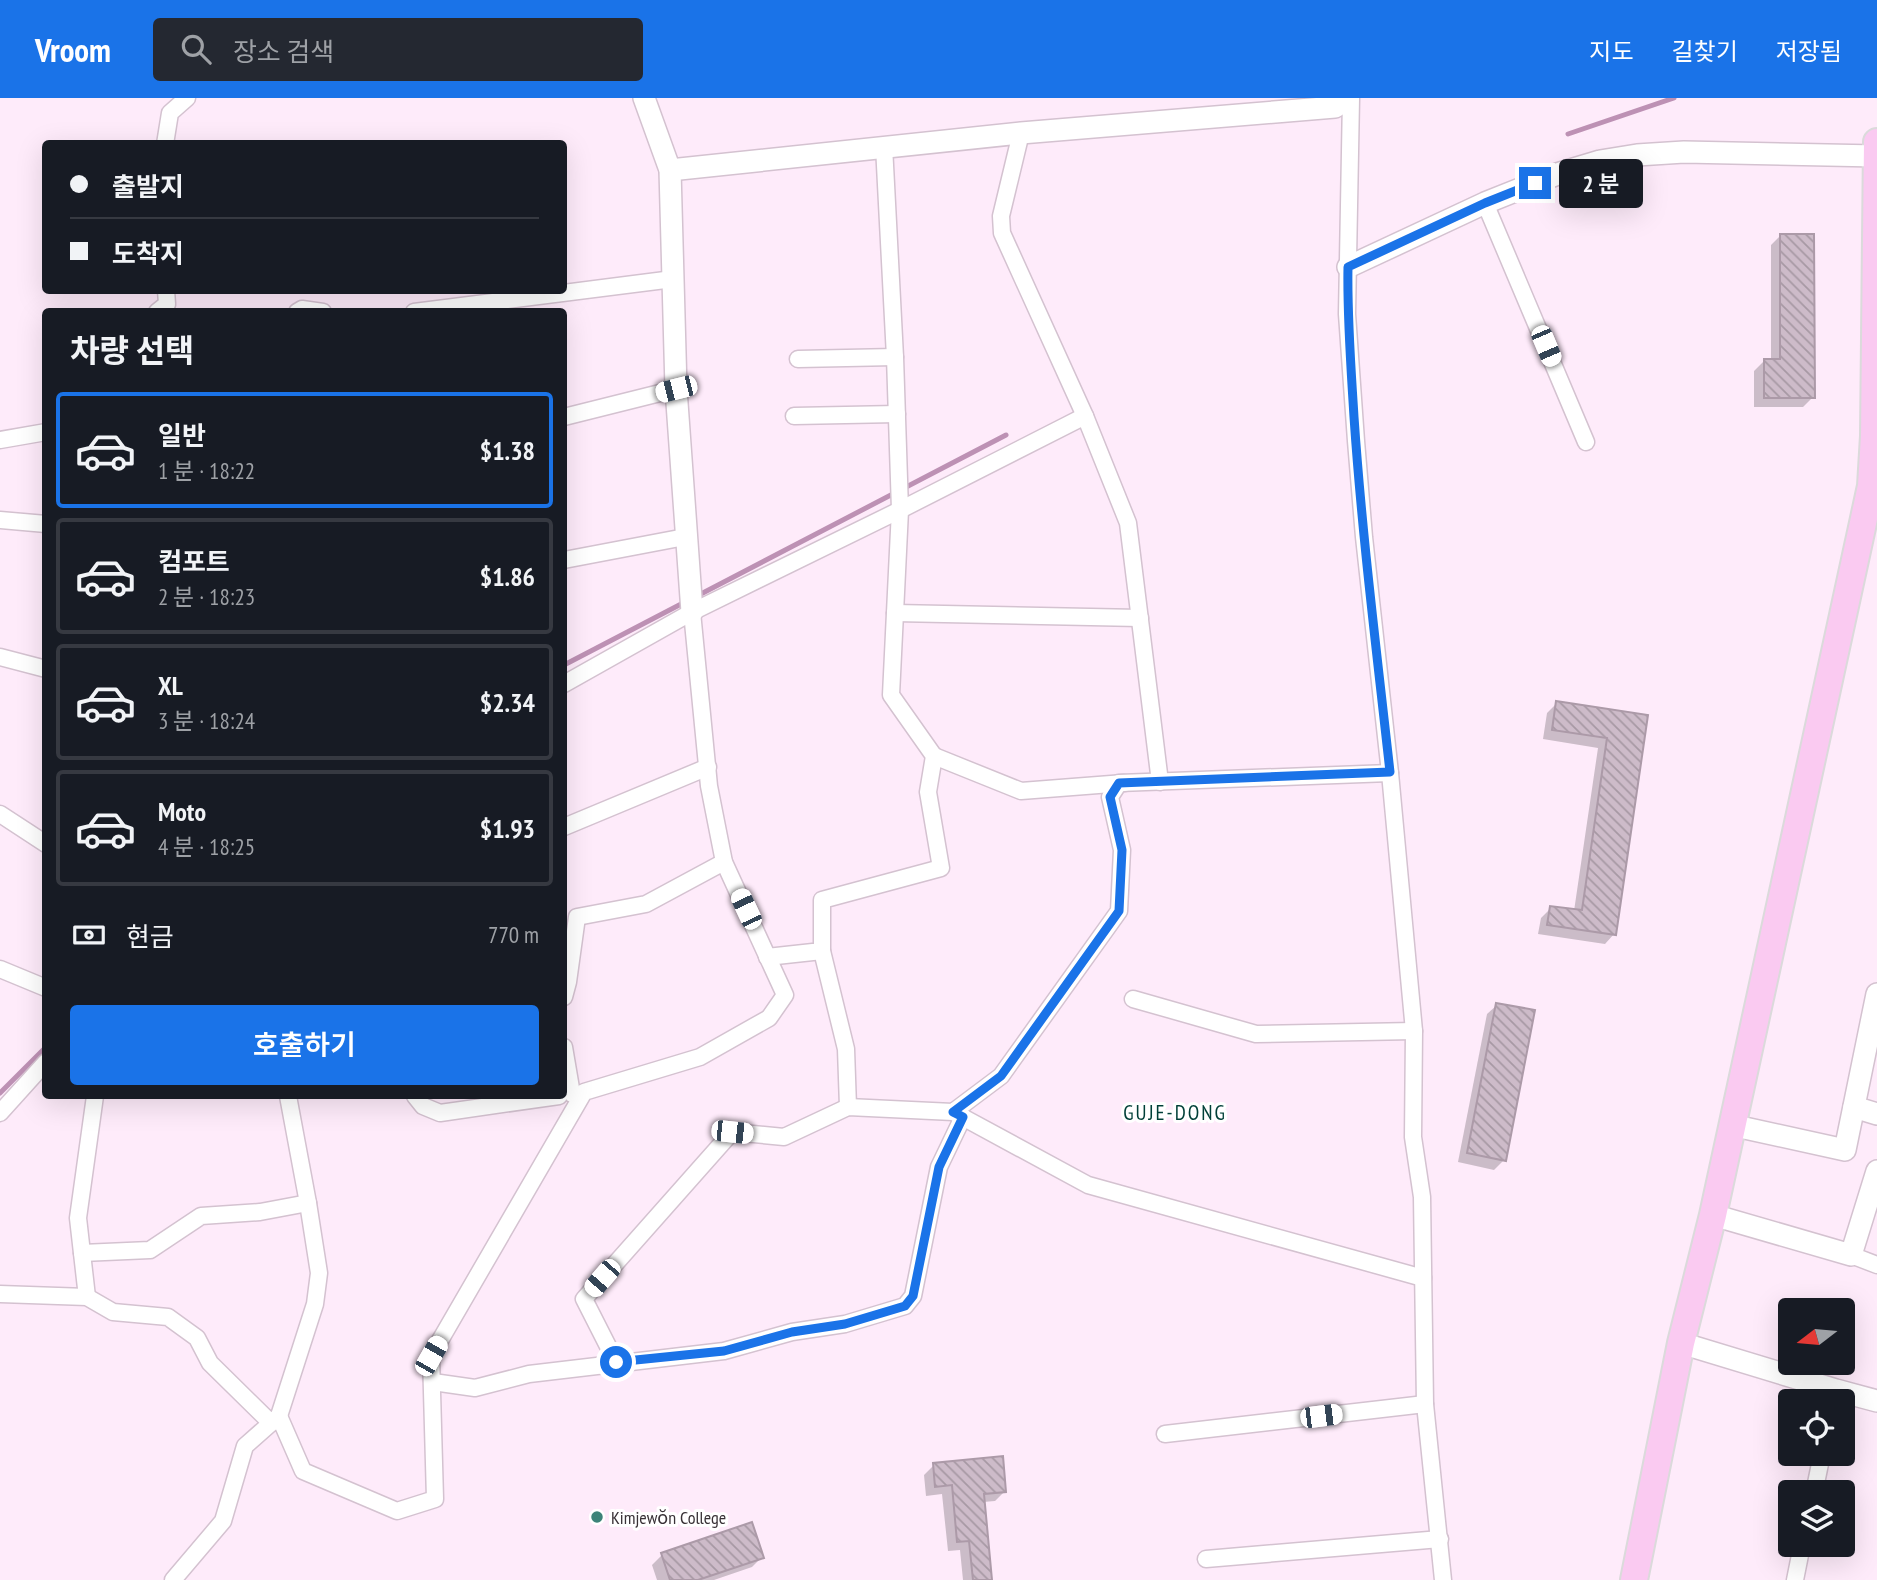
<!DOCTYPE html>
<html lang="ko">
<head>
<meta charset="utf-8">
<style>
  :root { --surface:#171b24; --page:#242831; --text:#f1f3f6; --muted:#9ea1a6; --line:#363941; --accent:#1a73e8 }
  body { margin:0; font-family:"PT Sans Narrow","Noto Sans KR",sans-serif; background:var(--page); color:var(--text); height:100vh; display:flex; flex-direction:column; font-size:26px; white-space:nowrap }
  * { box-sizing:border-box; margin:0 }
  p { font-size:23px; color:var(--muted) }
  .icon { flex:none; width:38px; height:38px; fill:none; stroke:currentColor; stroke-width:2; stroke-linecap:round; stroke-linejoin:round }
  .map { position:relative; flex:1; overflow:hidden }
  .side { position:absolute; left:42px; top:210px; width:525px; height:791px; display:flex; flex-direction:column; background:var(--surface); border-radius:7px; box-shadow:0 7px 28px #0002 }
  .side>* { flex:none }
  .top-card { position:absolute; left:42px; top:42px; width:525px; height:154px; border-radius:7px; box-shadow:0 7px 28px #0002; display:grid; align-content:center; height:154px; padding:0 28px; background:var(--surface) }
  .needle { width:46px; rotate:254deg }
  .tools { position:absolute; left:1778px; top:1200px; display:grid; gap:14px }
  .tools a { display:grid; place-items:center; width:77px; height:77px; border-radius:7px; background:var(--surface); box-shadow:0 7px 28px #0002; font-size:35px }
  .end { position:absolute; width:32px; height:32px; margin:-16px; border:9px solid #1a73e8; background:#fff; box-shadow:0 0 0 4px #fff }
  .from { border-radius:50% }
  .bubble { position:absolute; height:49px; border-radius:7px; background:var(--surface); box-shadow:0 7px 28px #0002; font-size:23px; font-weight:600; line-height:49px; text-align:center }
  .car { position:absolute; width:21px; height:42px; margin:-21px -10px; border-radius:9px; box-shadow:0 0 5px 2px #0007; background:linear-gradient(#fff 24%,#345 0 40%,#fff 0 76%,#345 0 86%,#fff 0) }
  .top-card b { display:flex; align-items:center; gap:24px; height:66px; font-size:26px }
  .top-card b+b { border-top:2px solid var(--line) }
  .top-card i { width:18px; height:18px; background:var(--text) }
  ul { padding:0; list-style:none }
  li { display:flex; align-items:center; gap:21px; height:116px; margin:0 14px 10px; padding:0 14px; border:4px solid var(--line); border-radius:7px }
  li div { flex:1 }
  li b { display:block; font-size:26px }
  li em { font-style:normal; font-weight:600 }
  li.selected { border-color:var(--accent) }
  li>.icon { width:63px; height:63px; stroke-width:1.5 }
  h2 { padding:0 28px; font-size:32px; line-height:84px }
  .pay { display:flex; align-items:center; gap:18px; height:77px; padding:0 28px; font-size:26px }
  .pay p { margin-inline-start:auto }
  .cta { display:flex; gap:14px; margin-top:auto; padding:14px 28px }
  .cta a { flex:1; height:80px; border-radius:7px; background:var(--accent); color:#fff; font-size:28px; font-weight:600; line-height:80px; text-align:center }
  header { display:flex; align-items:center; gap:42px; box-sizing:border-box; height:98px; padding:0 35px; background:var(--accent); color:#fff }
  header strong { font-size:33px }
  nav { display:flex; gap:38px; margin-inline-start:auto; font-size:24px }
  .search { width:490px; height:63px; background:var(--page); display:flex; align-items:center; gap:18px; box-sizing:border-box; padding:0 24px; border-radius:7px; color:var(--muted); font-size:26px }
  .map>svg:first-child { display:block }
  .shadow { fill:#0003 }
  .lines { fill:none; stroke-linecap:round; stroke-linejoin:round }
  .stream { stroke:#bd91b4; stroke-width:5 }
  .building { fill:url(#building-back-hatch); stroke:#ac9aa8; stroke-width:2 }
  .minor-casing { stroke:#d4c2d0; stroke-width:19 }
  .tertiary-casing { stroke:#d4c2d0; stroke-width:24 }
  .primary-casing { stroke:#dbdadb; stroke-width:30 }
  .minor { stroke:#fff; stroke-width:16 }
  .tertiary { stroke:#fff; stroke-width:21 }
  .primary { stroke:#facaf1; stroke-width:26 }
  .route { stroke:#1a73e8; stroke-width:9 }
  .poi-dot { fill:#3d8379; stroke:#fff; stroke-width:2.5 }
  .labels { text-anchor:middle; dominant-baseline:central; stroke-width:6; stroke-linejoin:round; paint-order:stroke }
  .poi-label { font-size:18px; fill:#383136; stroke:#fff; text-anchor:start }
  .quarter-label { font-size:21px; letter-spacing:2px; fill:#003f38; stroke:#fff }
</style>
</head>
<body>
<header>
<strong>Vroom</strong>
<div class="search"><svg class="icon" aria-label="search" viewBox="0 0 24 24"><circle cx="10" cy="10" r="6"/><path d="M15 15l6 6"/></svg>장소 검색</div>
<nav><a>지도</a><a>길찾기</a><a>저장됨</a></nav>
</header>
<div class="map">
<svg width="1877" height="1482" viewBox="0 0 1877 1482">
  <defs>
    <pattern id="building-back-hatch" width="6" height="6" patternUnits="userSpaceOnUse" patternTransform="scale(1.75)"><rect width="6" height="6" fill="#cdbbc9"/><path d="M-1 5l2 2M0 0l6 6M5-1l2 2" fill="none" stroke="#a799a4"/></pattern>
  </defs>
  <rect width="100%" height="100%" fill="#feebfa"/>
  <g class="shadow">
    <path d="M 1781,137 L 1813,299 L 1803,309 L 1754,309 L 1754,273 L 1764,263 L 1771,263 L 1771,147 Z"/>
    <path d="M 1557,605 L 1646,618 L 1614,836 L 1605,846 L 1538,836 L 1541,820 L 1551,810 L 1574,813 L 1598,650 L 1543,641 L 1547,615 Z"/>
    <path d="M 1497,907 L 1504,1062 L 1494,1072 L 1458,1064 L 1487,916 Z"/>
    <path d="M 934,1367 L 1005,1393 L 995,1403 L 983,1404 L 991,1482 L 963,1482 L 960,1452 L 948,1453 L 942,1396 L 926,1398 L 924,1377 Z"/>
    <path d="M 662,1457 L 762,1459 L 752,1469 L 714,1482 L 657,1482 L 652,1467 Z"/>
  </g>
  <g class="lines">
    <g class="stream">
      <path d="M 1568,36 L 1674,0"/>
      <path d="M 697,498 L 1006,337"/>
      <path d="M 564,567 L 685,504"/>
      <path d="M 0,995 L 46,949"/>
    </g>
  </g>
  <g class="building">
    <path d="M 1780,136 L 1814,136 L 1815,300 L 1764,300 L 1764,261 L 1780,261 Z"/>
    <path d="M 1556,603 L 1648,617 L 1616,837 L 1547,827 L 1550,808 L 1582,812 L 1607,640 L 1552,632 Z"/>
    <path d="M 1496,905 L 1535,912 L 1506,1063 L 1467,1055 Z"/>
    <path d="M 1003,1358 L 1006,1394 L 984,1396 L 992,1482 L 973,1482 L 969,1443 L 957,1444 L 952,1387 L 935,1389 L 933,1365 Z"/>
    <path d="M 752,1424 L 764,1460 L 698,1482 L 670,1482 L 661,1455 Z"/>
  </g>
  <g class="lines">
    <defs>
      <g id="minor">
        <path d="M 1351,0 L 1347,216 L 1356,343 L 1364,439 L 1390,675 L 1414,933 L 1413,1039 L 1422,1099 L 1425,1306 L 1443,1482"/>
        <path d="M 1021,35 L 1001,118 L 1002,135 L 1085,318 L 1128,425 L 1160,684"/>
        <path d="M 165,46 L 170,15 L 187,0"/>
        <path d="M 1485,105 L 1586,344"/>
        <path d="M 157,214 L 167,206 L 166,192"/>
        <path d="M 297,214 L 302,211 L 323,214"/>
        <path d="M 414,214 L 673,181"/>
        <path d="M 798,261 L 895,259"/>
        <path d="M 794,318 L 897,316"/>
        <path d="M 564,319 L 676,291"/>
        <path d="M 0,342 L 46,334"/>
        <path d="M 0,422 L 46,426"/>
        <path d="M 564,462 L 685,439"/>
        <path d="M 895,515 L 1140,520"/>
        <path d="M 0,559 L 46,571"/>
        <path d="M 564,586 L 692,514 L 900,412 L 1085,318"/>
        <path d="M 934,658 L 1021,693 L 1124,685"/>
        <path d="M 0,716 L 46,746"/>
        <path d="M 564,729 L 708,669"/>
        <path d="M 822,853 L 846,951 L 848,1009"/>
        <path d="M 767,859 L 822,853 L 822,802 L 941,770 L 928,694 L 934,658 L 891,597 L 900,412 L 895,259 L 884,48"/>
        <path d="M 0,871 L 46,890"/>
        <path d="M 564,899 L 568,884 L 577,819 L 646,806 L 724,764"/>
        <path d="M 1133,901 L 1256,936 L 1414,933"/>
        <path d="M 564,949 L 572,996"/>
        <path d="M 415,998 L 423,1008 L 440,1015 L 559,998"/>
        <path d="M 0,1015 L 46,964"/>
        <path d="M 955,1015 L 1088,1087 L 1423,1180"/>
        <path d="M 82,1155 L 150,1152 L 201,1118 L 260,1114 L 308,1105 L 288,998"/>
        <path d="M 1851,1157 L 1877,1167"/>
        <path d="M 0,1196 L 87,1199 L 113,1214 L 168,1219 L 197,1240 L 210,1265 L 271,1325"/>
        <path d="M 87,1199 L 78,1120 L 95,998"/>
        <path d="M 616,1264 L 584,1201 L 732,1034 L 784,1039 L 848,1009 L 953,1014 L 1001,978 L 1119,813 L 1122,752 L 1110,699 L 1119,685 L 1390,675"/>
        <path d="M 433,1284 L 475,1290 L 529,1276 L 724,1253 L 792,1234 L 845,1226 L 905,1208 L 913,1198 L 939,1069 L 963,1019"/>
        <path d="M 279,1318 L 315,1206 L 319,1175 L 308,1105"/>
        <path d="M 1165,1336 L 1425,1306"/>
        <path d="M 1814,1395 L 1822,1356"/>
        <path d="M 1206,1461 L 1440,1441"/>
        <path d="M 173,1482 L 223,1423 L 245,1348 L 279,1318 L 303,1373 L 397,1413 L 435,1401 L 431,1258 L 584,994 L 700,959 L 769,920 L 785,897 L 724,764 L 709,688 L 692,514"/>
        <path d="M 1795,1482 L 1802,1447"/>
      </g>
      <g id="tertiary">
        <path d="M 644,0 L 670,72 L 676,291 L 692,514"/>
        <path d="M 670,72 L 1021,35 L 1335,9 L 1348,0"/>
        <path d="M 1348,169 L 1485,105 L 1560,75 L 1600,63 L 1637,57 L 1684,54 L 1877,58"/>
        <path d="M 1854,1009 L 1877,1016"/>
        <path d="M 1731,1027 L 1845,1052 L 1877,896"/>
        <path d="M 1713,1117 L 1851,1157 L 1877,1073"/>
        <path d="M 1681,1245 L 1836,1292 L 1877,1303"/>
      </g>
      <path id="primary" d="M 1634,1482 L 1681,1245 L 1713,1117 L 1871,388 L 1874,338 L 1877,44"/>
    </defs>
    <use href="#minor" class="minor-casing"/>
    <use href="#tertiary" class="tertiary-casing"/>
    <use href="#primary" class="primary-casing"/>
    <use href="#minor" class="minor"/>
    <use href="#tertiary" class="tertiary"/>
    <use href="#primary" class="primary"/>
  </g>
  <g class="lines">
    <path class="route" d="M 616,1264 L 724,1253 L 792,1234 L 845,1226 L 905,1208 L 913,1198 L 939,1069 L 963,1019 L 953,1014 L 1001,978 L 1119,813 L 1122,752 L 1110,699 L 1119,685 L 1390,674 C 1377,556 1362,437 1354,319 C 1351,269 1347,219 1348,169 L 1485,105 L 1535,85"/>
  </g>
  <circle class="poi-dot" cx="597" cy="1419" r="7"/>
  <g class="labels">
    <g class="poi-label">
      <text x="611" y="1419">Kimjewŏn College</text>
    </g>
    <g class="quarter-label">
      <text x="1175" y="1014">GUJE-DONG</text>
    </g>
  </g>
</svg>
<div class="tools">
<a><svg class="needle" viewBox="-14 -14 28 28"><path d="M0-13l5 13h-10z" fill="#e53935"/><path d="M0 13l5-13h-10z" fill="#9ea1a6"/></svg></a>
<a><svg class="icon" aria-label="locate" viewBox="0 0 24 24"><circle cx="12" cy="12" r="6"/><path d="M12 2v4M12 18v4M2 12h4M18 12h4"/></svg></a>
<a><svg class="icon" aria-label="layers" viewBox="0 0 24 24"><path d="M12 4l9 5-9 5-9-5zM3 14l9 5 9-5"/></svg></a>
</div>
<i class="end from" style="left:616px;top:1264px"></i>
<i class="end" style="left:1535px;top:85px"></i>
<div class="bubble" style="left:1559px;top:61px;width:84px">2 분</div>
<i class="car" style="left:1546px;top:248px;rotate:157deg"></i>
<i class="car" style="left:676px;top:291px;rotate:256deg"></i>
<i class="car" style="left:746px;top:811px;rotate:335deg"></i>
<i class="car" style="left:732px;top:1034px;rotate:96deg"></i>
<i class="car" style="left:602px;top:1180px;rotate:221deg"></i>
<i class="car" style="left:431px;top:1258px;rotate:30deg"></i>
<i class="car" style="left:1321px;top:1318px;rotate:83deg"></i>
<div class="top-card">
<b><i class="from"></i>출발지</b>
<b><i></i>도착지</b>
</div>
<section class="side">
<h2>차량 선택</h2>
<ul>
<li class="selected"><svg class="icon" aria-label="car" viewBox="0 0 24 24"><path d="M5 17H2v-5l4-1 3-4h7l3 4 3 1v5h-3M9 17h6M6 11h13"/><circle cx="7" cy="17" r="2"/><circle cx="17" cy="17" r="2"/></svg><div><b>일반</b><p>1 분 · 18:22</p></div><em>$1.38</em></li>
<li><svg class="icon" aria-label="car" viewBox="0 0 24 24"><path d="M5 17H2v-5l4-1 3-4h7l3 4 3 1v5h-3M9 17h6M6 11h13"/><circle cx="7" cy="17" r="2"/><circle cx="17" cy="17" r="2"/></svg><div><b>컴포트</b><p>2 분 · 18:23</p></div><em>$1.86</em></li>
<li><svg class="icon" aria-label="car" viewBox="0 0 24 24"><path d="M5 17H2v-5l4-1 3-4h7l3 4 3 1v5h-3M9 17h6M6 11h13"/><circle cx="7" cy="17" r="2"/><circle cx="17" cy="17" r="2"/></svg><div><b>XL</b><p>3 분 · 18:24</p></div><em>$2.34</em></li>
<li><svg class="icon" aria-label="car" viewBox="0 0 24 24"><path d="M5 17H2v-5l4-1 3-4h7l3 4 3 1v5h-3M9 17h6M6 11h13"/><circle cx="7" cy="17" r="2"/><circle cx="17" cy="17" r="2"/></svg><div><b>Moto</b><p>4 분 · 18:25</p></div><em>$1.93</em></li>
</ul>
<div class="pay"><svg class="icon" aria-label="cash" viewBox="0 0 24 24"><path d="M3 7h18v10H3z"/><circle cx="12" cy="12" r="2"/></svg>현금<p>770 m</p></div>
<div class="cta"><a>호출하기</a></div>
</section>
</div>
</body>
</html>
